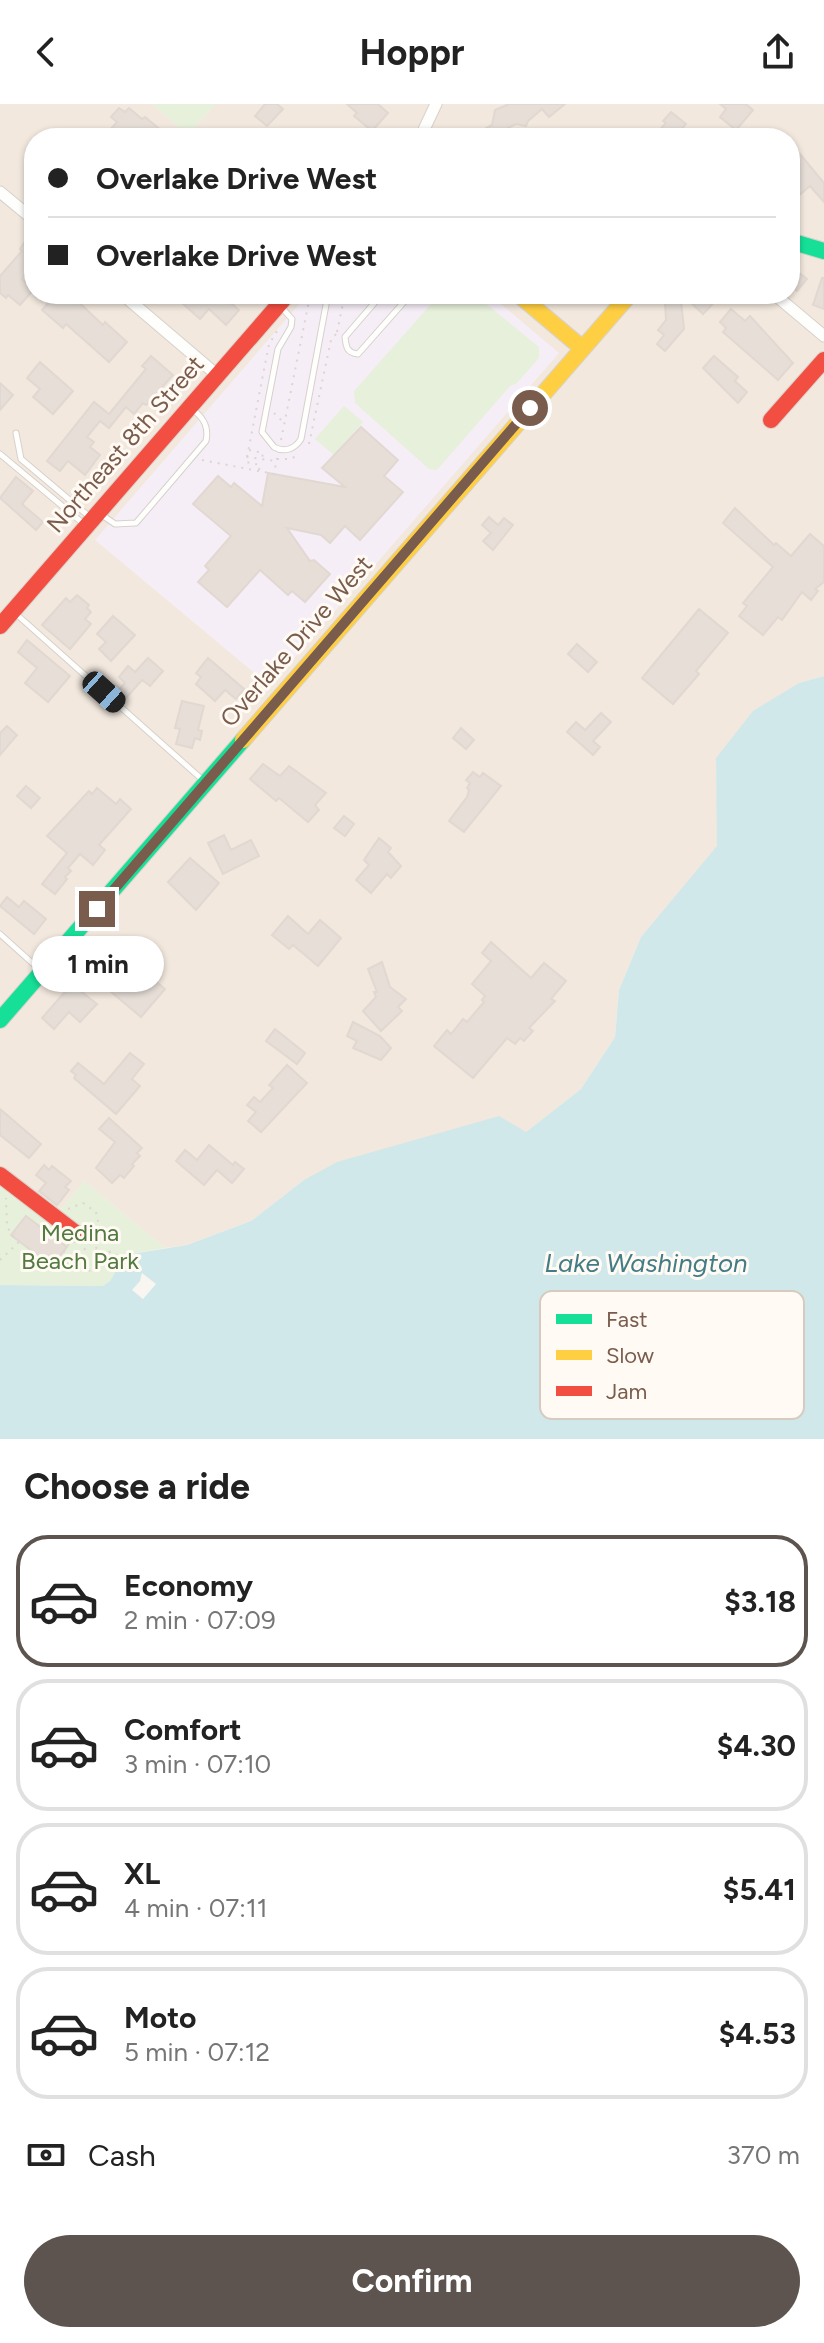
<!DOCTYPE html>
<html lang="en">
<head>
<meta charset="utf-8">
<style>
  :root { --surface:#fff; --page:#f6f6f6; --text:#222; --muted:#767676; --line:#e0e0e0; --accent:#5d544f }
  body { margin:0; font-family:Figtree,sans-serif; background:var(--page); color:var(--text); height:100vh; display:flex; flex-direction:column; font-size:30px; white-space:nowrap }
  * { box-sizing:border-box; margin:0 }
  p { font-size:26px; color:var(--muted) }
  .icon { flex:none; width:44px; height:44px; fill:none; stroke:currentColor; stroke-width:2; stroke-linecap:round; stroke-linejoin:round }
  .map { position:relative; height:1335px; overflow:hidden }
  .sheet { display:flex; flex-direction:column; background:var(--surface); flex:1 }
  .sheet>* { flex:none }
  .guide { position:absolute; left:24px; top:24px; width:776px; height:176px; border-radius:32px; box-shadow:0 2px 6px #0004; display:grid; align-content:center; height:176px; padding:0 24px; background:var(--surface) }
  .end { position:absolute; width:36px; height:36px; margin:-18px; border:10px solid #7a5c4d; background:#fff; box-shadow:0 0 0 4px #fff }
  .from { border-radius:50% }
  .bubble { position:absolute; height:56px; border-radius:28px; background:var(--surface); box-shadow:0 2px 6px #0004; font-size:26px; font-weight:700; line-height:56px; text-align:center }
  .car { position:absolute; width:24px; height:48px; margin:-24px -12px; border-radius:10px; box-shadow:0 0 6px 2px #0007; background:linear-gradient(#222 24%,#8ab4d8 0 40%,#222 0 76%,#8ab4d8 0 86%,#222 0) }
  .guide b { display:flex; align-items:center; gap:28px; height:76px; font-size:30px }
  .guide b+b { border-top:2px solid var(--line) }
  .guide i { width:20px; height:20px; background:var(--text) }
  ul { padding:0; list-style:none }
  li { display:flex; align-items:center; gap:24px; height:132px; margin:0 16px 12px; padding:0 8px; border:4px solid var(--line); border-radius:32px }
  li div { flex:1 }
  li b { display:block; font-size:30px }
  li em { font-style:normal; font-weight:700 }
  li.on { border-color:var(--accent) }
  li>.icon { width:72px; height:72px; stroke-width:1.5 }
  h2 { padding:0 24px; font-size:36px; line-height:96px }
  .pay { display:flex; align-items:center; gap:20px; height:88px; padding:0 24px; font-size:30px }
  .pay p { margin-inline-start:auto }
  .primary-button { display:flex; gap:16px; margin-top:auto; padding:16px 24px }
  .primary-button a { flex:1; height:92px; border-radius:48px; background:var(--accent); color:#fff; font-size:32px; font-weight:700; line-height:92px; text-align:center }
  header { display:flex; justify-content:space-between; align-items:center; height:104px; padding:0 24px; background:var(--surface); font-size:36px; font-weight:700 }
  .map>svg:first-child { display:block }
  .residential { fill:#f2e8de; fill-rule:evenodd }
  .education { fill:#f6eef6 }
  .green { fill:#e7f0db }
  .water { fill:#d0e8ea }
  .pier { fill:#f9f5f0 }
  .building { fill:#e6ded7; stroke:#e2d8d2; stroke-width:2 }
  .lines { fill:none; stroke-linecap:round; stroke-linejoin:round }
  .lane-casing { stroke:#d7d1cb; stroke-width:7 }
  .street-casing { stroke:#d7d1cb; stroke-width:13 }
  .fast-casing { stroke:#d9d2cb; stroke-width:18 }
  .slow-casing { stroke:#d9d2cb; stroke-width:18 }
  .jam-casing { stroke:#d9d2cb; stroke-width:18 }
  .path { stroke:#dcd5d0; stroke-width:2; stroke-dasharray:2 6; stroke-linecap:butt }
  .lane { stroke:#fefefd; stroke-width:5 }
  .street { stroke:#fefefd; stroke-width:11 }
  .fast { stroke:#16e098; stroke-width:16 }
  .slow { stroke:#ffcf43; stroke-width:16 }
  .jam { stroke:#f24e42; stroke-width:16 }
  .route { stroke:#7a5c4d; stroke-width:10 }
  .labels { text-anchor:middle; dominant-baseline:central; stroke-width:6; stroke-linejoin:round; paint-order:stroke }
  .street-label { font-size:24px; fill:#7a5c4d; stroke:#fffaf3 }
  .park-label { font-size:24px; fill:#537a41; stroke:#fffaf3 }
  .water-label { font-size:26px; font-style:italic; fill:#437c86; stroke:#fffaf3 }
  .key { fill:#fffaf3; stroke:#d7cbc1; stroke-width:2 }
  .key-label { font-size:22px; fill:#7a5c4d }
</style>
</head>
<body>
<header><svg class="icon" aria-label="back" viewBox="0 0 24 24"><path d="M15 5l-7 7 7 7"/></svg>Hoppr<svg class="icon" aria-label="share" viewBox="0 0 24 24"><path d="M12 15V3M7 8l5-5 5 5M5 13v7h14v-7"/></svg></header>
<div class="map">
<svg width="824" height="1335" viewBox="0 0 824 1335">
  <rect width="100%" height="100%" fill="#f9f5f0"/>
  <path class="residential" d="M 0,0 L 152,0 L 188,31 L 215,0 L 824,0 L 824,572 L 799,579 L 716,654 L 718,742 L 641,833 L 619,886 L 615,933 L 581,985 L 526,1028 L 304,1076 L 251,1117 L 187,1141 L 165,1144 L 84,1077 L 57,1110 L 0,1065 ZM 34,34 L 790,34 L 790,190 L 34,190 Z"/>
  <path class="education" d="M 308,190 L 489,190 L 559,249 L 270,582 L 95,436 Z"/>
  <g class="green">
    <path d="M 152,0 L 215,0 L 188,31 Z"/>
    <path d="M 440,190 L 474,190 L 539,243 L 539,254 L 517,279 L 510,282 L 437,366 L 429,365 L 355,299 L 354,287 Z"/>
    <path d="M 344,302 L 363,318 L 334,351 L 315,335 Z"/>
    <path d="M 0,1065 L 57,1110 L 84,1077 L 165,1144 L 125,1151 L 110,1177 L 103,1182 L 0,1181 Z"/>
  </g>
  <path class="water" d="M 824,572 L 824,1335 L 0,1335 L 0,1181 L 103,1182 L 110,1177 L 125,1151 L 187,1141 L 251,1117 L 304,1076 L 337,1058 L 499,1012 L 526,1028 L 581,985 L 615,933 L 619,886 L 641,833 L 717,742 L 716,654 L 753,607 L 799,579 Z"/>
  <path class="pier" d="M 142,1169 L 156,1180 L 143,1195 L 132,1186 L 140,1177 Z"/>
  <g class="building">
    <path d="M 265,0 L 277,0 L 283,5 L 267,22 L 255,12 Z"/>
    <path d="M 347,0 L 378,0 L 388,9 L 372,27 L 354,12 L 357,9 Z"/>
    <path d="M 509,0 L 565,0 L 549,13 L 542,5 L 528,17 L 526,22 L 516,20 L 502,27 L 500,34 L 484,34 L 486,24 L 492,21 L 495,6 Z"/>
    <path d="M 720,0 L 746,0 L 753,6 L 736,26 L 720,13 L 726,5 Z"/>
    <path d="M 119,4 L 125,8 L 129,4 L 142,15 L 145,13 L 163,28 L 158,34 L 121,34 L 111,25 L 117,18 L 111,13 Z"/>
    <path d="M 671,8 L 686,20 L 674,34 L 652,34 L 666,19 L 663,17 Z"/>
    <path d="M 800,50 L 824,79 L 824,98 L 810,82 L 790,99 L 790,59 Z"/>
    <path d="M 26,136 L 34,142 L 34,156 L 22,175 L 34,185 L 20,201 L 8,191 L 6,194 L 0,189 L 0,172 L 22,147 L 20,145 Z"/>
    <path d="M 790,162 L 807,175 L 797,187 L 790,182 Z"/>
    <path d="M 822,174 L 824,174 L 824,205 L 813,201 Z"/>
    <path d="M 56,190 L 70,190 L 103,221 L 105,218 L 127,238 L 109,258 L 66,220 L 63,224 L 42,206 Z"/>
    <path d="M 172,190 L 221,190 L 239,206 L 226,221 L 209,205 L 200,215 Z"/>
    <path d="M 690,190 L 722,190 L 703,210 L 688,196 L 696,196 Z"/>
    <path d="M 681,197 L 684,225 L 665,247 L 657,240 L 664,231 L 658,226 L 666,216 L 665,199 Z"/>
    <path d="M 731,205 L 745,217 L 750,212 L 793,259 L 778,276 L 723,228 L 726,224 L 720,218 Z"/>
    <path d="M 151,252 L 173,271 L 146,301 L 143,299 L 134,310 L 126,303 L 109,324 L 100,317 L 87,333 L 94,338 L 90,343 L 100,351 L 85,371 L 68,357 L 60,367 L 47,357 L 94,298 L 109,310 L 146,265 L 142,262 Z"/>
    <path d="M 714,252 L 738,273 L 735,277 L 747,288 L 738,299 L 703,264 Z"/>
    <path d="M 40,258 L 73,287 L 53,310 L 33,293 L 40,285 L 27,274 Z"/>
    <path d="M 0,279 L 13,291 L 0,306 Z"/>
    <path d="M 361,323 L 398,356 L 384,372 L 403,388 L 360,436 L 345,422 L 330,439 L 321,431 L 287,424 L 310,457 L 314,456 L 330,470 L 305,498 L 292,487 L 288,491 L 260,466 L 227,503 L 198,478 L 209,466 L 205,462 L 231,432 L 193,400 L 218,372 L 231,383 L 234,379 L 262,402 L 268,369 L 345,383 L 322,364 Z"/>
    <path d="M 16,373 L 33,387 L 22,400 L 43,418 L 36,426 L 0,394 Z"/>
    <path d="M 735,404 L 774,441 L 776,439 L 791,452 L 810,430 L 824,442 L 824,478 L 815,485 L 818,487 L 811,496 L 802,488 L 782,516 L 778,513 L 763,531 L 739,512 L 747,502 L 743,499 L 773,463 L 723,419 Z"/>
    <path d="M 489,413 L 498,421 L 504,414 L 513,421 L 493,446 L 483,437 L 491,429 L 482,421 Z"/>
    <path d="M 77,491 L 89,501 L 87,504 L 91,508 L 85,515 L 91,520 L 70,545 L 42,521 L 66,494 L 70,498 Z"/>
    <path d="M 699,505 L 728,529 L 696,567 L 699,570 L 673,600 L 642,574 Z"/>
    <path d="M 113,512 L 135,531 L 111,557 L 99,545 L 106,538 L 97,530 Z"/>
    <path d="M 27,536 L 70,572 L 48,598 L 25,579 L 37,564 L 18,548 Z"/>
    <path d="M 577,540 L 597,558 L 588,568 L 568,550 Z"/>
    <path d="M 148,554 L 163,567 L 150,582 L 142,576 L 126,594 L 118,587 L 125,579 L 119,573 L 128,562 L 135,568 Z"/>
    <path d="M 208,554 L 244,585 L 236,595 L 225,586 L 215,597 L 196,580 L 201,573 L 196,569 Z"/>
    <path d="M 182,597 L 204,602 L 198,626 L 202,627 L 200,636 L 195,634 L 192,644 L 176,640 L 180,625 L 175,624 Z"/>
    <path d="M 601,609 L 611,618 L 593,637 L 600,643 L 593,651 L 567,628 L 576,618 L 585,626 Z"/>
    <path d="M 7,622 L 17,631 L 0,651 L 0,629 Z"/>
    <path d="M 461,624 L 474,636 L 466,645 L 453,634 Z"/>
    <path d="M 263,660 L 280,672 L 289,662 L 326,689 L 315,701 L 319,706 L 308,718 L 279,694 L 276,697 L 250,675 Z"/>
    <path d="M 473,668 L 480,673 L 483,669 L 501,682 L 464,728 L 449,717 L 467,693 L 469,686 L 467,684 L 470,679 L 466,676 Z"/>
    <path d="M 26,682 L 40,694 L 31,704 L 17,692 Z"/>
    <path d="M 97,684 L 116,700 L 120,695 L 131,705 L 99,741 L 105,746 L 93,761 L 80,750 L 68,764 L 71,767 L 65,773 L 67,775 L 55,790 L 42,780 L 67,749 L 47,732 L 89,687 L 92,690 Z"/>
    <path d="M 344,712 L 354,720 L 345,732 L 334,724 Z"/>
    <path d="M 224,731 L 231,746 L 251,736 L 259,752 L 223,770 L 208,739 Z"/>
    <path d="M 379,734 L 391,744 L 388,748 L 401,762 L 391,774 L 387,770 L 371,789 L 356,776 L 369,761 L 364,756 Z"/>
    <path d="M 190,754 L 219,779 L 196,806 L 168,778 Z"/>
    <path d="M 7,793 L 19,803 L 24,797 L 46,815 L 34,830 L 0,802 Z"/>
    <path d="M 288,812 L 308,830 L 320,816 L 341,834 L 318,862 L 293,841 L 289,845 L 272,831 Z"/>
    <path d="M 491,838 L 531,874 L 544,859 L 566,877 L 551,895 L 555,897 L 529,924 L 533,927 L 524,937 L 520,934 L 515,940 L 507,934 L 473,974 L 434,942 L 447,926 L 451,930 L 463,915 L 467,918 L 484,898 L 482,896 L 485,892 L 472,880 L 491,857 L 482,849 Z"/>
    <path d="M 122,849 L 165,885 L 141,913 L 98,877 Z"/>
    <path d="M 382,858 L 390,883 L 406,895 L 398,903 L 402,907 L 381,927 L 363,907 L 376,893 L 374,888 L 377,888 L 368,865 Z"/>
    <path d="M 72,880 L 97,900 L 80,918 L 69,908 L 54,925 L 42,914 Z"/>
    <path d="M 353,918 L 380,932 L 391,944 L 381,956 L 353,944 L 357,937 L 347,932 Z"/>
    <path d="M 275,925 L 305,949 L 297,960 L 266,937 Z"/>
    <path d="M 130,949 L 144,960 L 132,975 L 140,982 L 116,1010 L 74,974 L 76,971 L 71,967 L 78,959 L 104,980 Z"/>
    <path d="M 287,961 L 307,979 L 261,1028 L 248,1017 L 256,1008 L 247,1001 L 254,993 L 260,998 L 273,984 L 269,981 Z"/>
    <path d="M 0,1005 L 41,1040 L 29,1054 L 0,1031 Z"/>
    <path d="M 109,1014 L 142,1044 L 137,1049 L 140,1052 L 132,1060 L 134,1062 L 124,1074 L 120,1071 L 112,1079 L 96,1064 L 115,1038 L 99,1025 Z"/>
    <path d="M 209,1041 L 233,1061 L 235,1058 L 244,1065 L 232,1079 L 217,1066 L 204,1081 L 176,1057 L 185,1046 L 197,1056 Z"/>
    <path d="M 44,1061 L 49,1066 L 52,1062 L 71,1077 L 65,1083 L 69,1086 L 57,1101 L 39,1087 L 46,1079 L 36,1071 Z"/>
    <path d="M 26,1112 L 67,1143 L 52,1162 L 11,1131 Z"/>
  </g>
  <g class="lines">
    <defs>
      <g id="lane">
        <path d="M 703,28 L 704,34"/>
        <path d="M 382,190 L 345,233 C 346,243 347,249 358,250 L 411,190"/>
        <path d="M 282,204 L 292,215 L 291,223 L 278,245 L 262,328 L 274,343 C 284,349 295,345 301,335 L 328,190"/>
        <path d="M 16,329 L 21,355 L 91,414"/>
        <path d="M 0,350 L 85,421"/>
        <path d="M 102,411 L 115,420 L 136,419 L 206,337 C 209,323 204,314 193,306"/>
        <path d="M 15,509 L 205,678"/>
        <path d="M 0,830 L 39,865"/>
      </g>
      <g id="street">
        <path d="M 420,34 L 436,0"/>
        <path d="M 0,88 L 34,116"/>
        <path d="M 122,190 L 217,271"/>
        <path d="M 774,190 L 824,232"/>
      </g>
      <g id="fast">
        <path d="M 790,137 L 824,147"/>
        <path d="M 0,916 L 243,636"/>
      </g>
      <g id="slow">
        <path d="M 518,190 L 582,244"/>
        <path d="M 243,636 L 630,190"/>
      </g>
      <g id="jam">
        <path d="M 771,316 L 824,256"/>
        <path d="M 0,522 L 288,190"/>
        <path d="M 0,1071 L 77,1130"/>
      </g>
    </defs>
    <use href="#lane" class="lane-casing"/>
    <use href="#street" class="street-casing"/>
    <use href="#fast" class="fast-casing"/>
    <use href="#slow" class="slow-casing"/>
    <use href="#jam" class="jam-casing"/>
    <g class="path">
      <path d="M 337,228 L 345,190"/>
      <path d="M 274,309 L 283,318"/>
      <path d="M 281,336 L 308,202 L 303,190"/>
      <path d="M 309,340 L 331,236 L 336,230"/>
      <path d="M 249,346 L 263,349 L 262,355"/>
      <path d="M 247,353 L 269,240 L 279,224"/>
      <path d="M 277,355 L 290,355 L 299,351"/>
      <path d="M 202,356 L 274,370 L 277,354"/>
      <path d="M 259,366 L 260,361 L 246,358 L 247,353 L 275,357"/>
      <path d="M 68,1105 L 83,1099 L 96,1108 L 99,1122 L 91,1138"/>
      <path d="M 69,1140 L 57,1158 L 61,1161 L 73,1159 L 90,1139 L 104,1150 L 112,1147 L 140,1170"/>
      <path d="M 0,1156 L 18,1139 L 7,1123 L 6,1094"/>
      <path d="M 74,1160 C 87,1170 100,1170 104,1151"/>
    </g>
    <use href="#lane" class="lane"/>
    <use href="#street" class="street"/>
    <use href="#fast" class="fast"/>
    <use href="#slow" class="slow"/>
    <use href="#jam" class="jam"/>
  </g>
  <g class="lines">
    <path class="route" d="M 97,805 L 530,304"/>
  </g>
  <g class="labels">
    <g class="street-label">
      <text transform="translate(125 340) rotate(-49)">Northeast 8th Street</text>
      <text transform="translate(296 537) rotate(-49)">Overlake Drive West</text>
    </g>
    <g class="park-label">
      <text x="80" y="1128">Medina<tspan x="80" dy="28">Beach Park</tspan></text>
    </g>
    <g class="water-label">
      <text x="646" y="1159">Lake Washington</text>
    </g>
  </g>
  <rect x="540" y="1187" width="264" height="128" rx="12" class="key"/>
  <rect x="556" y="1210" width="36" height="10" fill="#16e098"/>
  <rect x="556" y="1246" width="36" height="10" fill="#ffcf43"/>
  <rect x="556" y="1282" width="36" height="10" fill="#f24e42"/>
  <g class="key-label">
    <text x="606" y="1223">Fast</text>
    <text x="606" y="1259">Slow</text>
    <text x="606" y="1295">Jam</text>
  </g>
</svg>
<i class="end from" style="left:530px;top:304px"></i>
<i class="end" style="left:97px;top:805px"></i>
<div class="bubble" style="left:32px;top:832px;width:132px">1 min</div>
<i class="car" style="left:104px;top:588px;rotate:132deg"></i>
<div class="guide">
<b><i class="from"></i>Overlake Drive West</b>
<b><i></i>Overlake Drive West</b>
</div>
</div>
<section class="sheet">
<h2>Choose a ride</h2>
<ul>
<li class="on"><svg class="icon" aria-label="car" viewBox="0 0 24 24"><path d="M5 17H2v-5l4-1 3-4h7l3 4 3 1v5h-3M9 17h6M6 11h13"/><circle cx="7" cy="17" r="2"/><circle cx="17" cy="17" r="2"/></svg><div><b>Economy</b><p>2 min · 07:09</p></div><em>$3.18</em></li>
<li><svg class="icon" aria-label="car" viewBox="0 0 24 24"><path d="M5 17H2v-5l4-1 3-4h7l3 4 3 1v5h-3M9 17h6M6 11h13"/><circle cx="7" cy="17" r="2"/><circle cx="17" cy="17" r="2"/></svg><div><b>Comfort</b><p>3 min · 07:10</p></div><em>$4.30</em></li>
<li><svg class="icon" aria-label="car" viewBox="0 0 24 24"><path d="M5 17H2v-5l4-1 3-4h7l3 4 3 1v5h-3M9 17h6M6 11h13"/><circle cx="7" cy="17" r="2"/><circle cx="17" cy="17" r="2"/></svg><div><b>XL</b><p>4 min · 07:11</p></div><em>$5.41</em></li>
<li><svg class="icon" aria-label="car" viewBox="0 0 24 24"><path d="M5 17H2v-5l4-1 3-4h7l3 4 3 1v5h-3M9 17h6M6 11h13"/><circle cx="7" cy="17" r="2"/><circle cx="17" cy="17" r="2"/></svg><div><b>Moto</b><p>5 min · 07:12</p></div><em>$4.53</em></li>
</ul>
<div class="pay"><svg class="icon" aria-label="cash" viewBox="0 0 24 24"><path d="M3 7h18v10H3z"/><circle cx="12" cy="12" r="2"/></svg>Cash<p>370 m</p></div>
<div class="primary-button"><a>Confirm</a></div>
</section>
</body>
</html>
